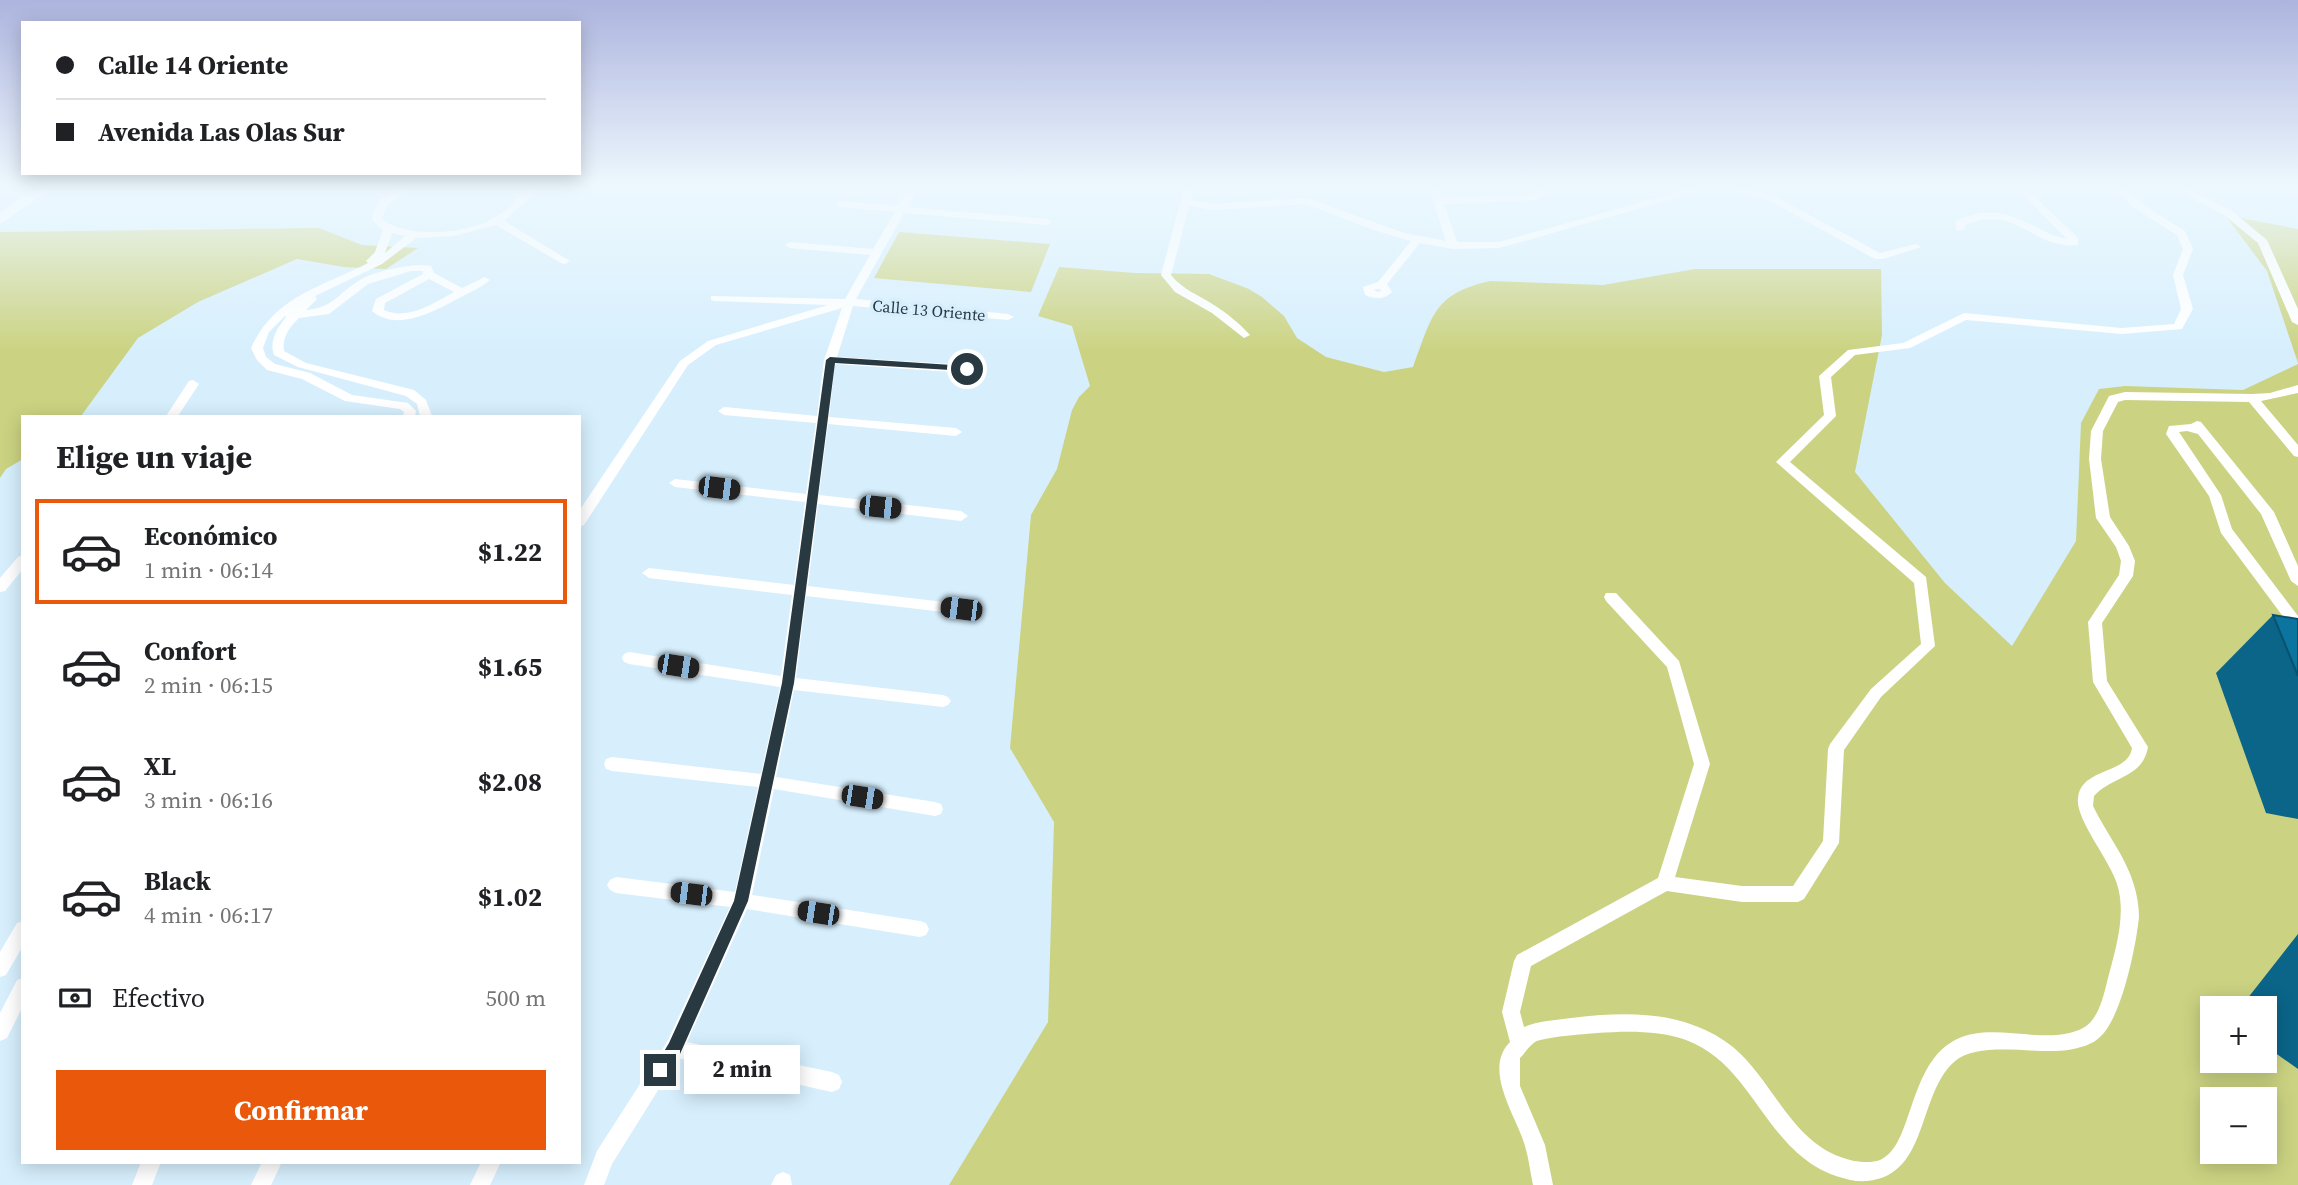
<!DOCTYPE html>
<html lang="es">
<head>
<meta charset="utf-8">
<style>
  :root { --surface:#fff; --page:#f6f6f6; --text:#202124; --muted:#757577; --line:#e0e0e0; --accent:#ea580c }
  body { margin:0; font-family:"Source Serif 4",serif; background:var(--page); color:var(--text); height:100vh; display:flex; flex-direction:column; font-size:26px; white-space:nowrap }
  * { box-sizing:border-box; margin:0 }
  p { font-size:23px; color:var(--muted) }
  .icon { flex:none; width:38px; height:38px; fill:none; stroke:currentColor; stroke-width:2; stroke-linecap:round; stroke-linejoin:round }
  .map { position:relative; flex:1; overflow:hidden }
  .side { position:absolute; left:21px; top:415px; width:560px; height:749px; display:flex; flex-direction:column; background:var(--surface); border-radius:0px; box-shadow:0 4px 18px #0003 }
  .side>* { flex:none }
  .guide { position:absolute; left:21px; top:21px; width:560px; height:154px; border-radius:0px; box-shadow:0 4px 18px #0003; display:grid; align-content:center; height:154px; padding:0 35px; background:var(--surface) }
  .fabs { position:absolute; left:2200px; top:996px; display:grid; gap:14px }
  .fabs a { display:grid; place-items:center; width:77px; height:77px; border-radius:0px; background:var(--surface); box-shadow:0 4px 18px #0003; font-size:35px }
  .end { position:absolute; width:32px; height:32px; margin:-16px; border:9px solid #283942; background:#fff; box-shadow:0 0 0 4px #fff }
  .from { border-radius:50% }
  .bubble { position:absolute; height:49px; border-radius:0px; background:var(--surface); box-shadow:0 4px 18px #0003; font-size:23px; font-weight:700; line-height:49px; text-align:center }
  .car { position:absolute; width:21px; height:42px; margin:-21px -10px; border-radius:9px; box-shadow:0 0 5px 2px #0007; background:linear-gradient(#222 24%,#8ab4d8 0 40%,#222 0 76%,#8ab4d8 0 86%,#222 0) }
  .guide b { display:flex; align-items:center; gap:24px; height:66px; font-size:26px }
  .guide b+b { border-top:2px solid var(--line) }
  .guide i { width:18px; height:18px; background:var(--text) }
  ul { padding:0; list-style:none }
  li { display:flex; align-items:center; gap:21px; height:105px; margin:0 14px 10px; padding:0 21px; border:4px solid transparent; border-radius:0px }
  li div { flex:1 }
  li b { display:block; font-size:26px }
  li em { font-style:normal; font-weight:700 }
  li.active { border-color:var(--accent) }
  li>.icon { width:63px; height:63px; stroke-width:1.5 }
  h2 { padding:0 35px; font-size:32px; line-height:84px }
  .pay { display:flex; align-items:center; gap:18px; height:77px; padding:0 35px; font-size:26px }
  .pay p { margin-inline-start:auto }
  .button { display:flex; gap:14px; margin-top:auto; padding:14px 35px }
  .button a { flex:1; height:80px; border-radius:0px; background:var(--accent); color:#fff; font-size:28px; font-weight:700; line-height:80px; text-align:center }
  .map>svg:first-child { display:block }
  .green { fill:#cbd382; fill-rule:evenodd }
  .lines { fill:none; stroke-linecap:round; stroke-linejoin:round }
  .minor { fill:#fff; fill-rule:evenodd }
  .highway { fill:#fff; fill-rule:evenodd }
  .wall { fill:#0a6589 }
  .building { fill:#0c759f; stroke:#08526f; stroke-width:2 }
  .route { fill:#283942 }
  .labels { text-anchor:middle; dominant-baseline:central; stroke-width:7; stroke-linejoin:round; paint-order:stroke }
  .far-street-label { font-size:16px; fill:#283942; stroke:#d7effd }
</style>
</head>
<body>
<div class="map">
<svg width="2298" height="1185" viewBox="0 0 2298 1185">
  <rect width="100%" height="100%" fill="#d7effd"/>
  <g class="green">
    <path d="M 2225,215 L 2298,229 L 2298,363 L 2267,271 Z"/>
    <path d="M 319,228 L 362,245 L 418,248 L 386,269 L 344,267 L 297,259 L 198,302 L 138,338 L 81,416 L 23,416 L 23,459 L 6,469 L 0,478 L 0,232 Z"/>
    <path d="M 899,232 L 1050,244 L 1031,292 L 874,278 Z"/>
    <path d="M 1059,267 L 1135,273 L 1209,274 L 1249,289 L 1262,297 L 1284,316 L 1297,338 L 1326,357 L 1384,372 L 1413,367 C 1432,318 1432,294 1490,281 L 1603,285 L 1695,269 L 1881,269 L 1882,335 L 1855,472 L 1945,583 L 2012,646 L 2076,541 L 2081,423 L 2099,389 L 2125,386 L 2243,390 L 2298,364 L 2298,1185 L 949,1185 L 1048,1022 L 1054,822 L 1010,748 L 1031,515 L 1057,469 L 1072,410 L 1079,397 L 1090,386 L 1072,326 L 1038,316 ZM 2212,1008 L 2264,1008 L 2264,1060 L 2212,1060 ZM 2212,1099 L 2264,1099 L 2264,1152 L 2212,1152 Z"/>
  </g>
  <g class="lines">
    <g class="minor">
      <path d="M 402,185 L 414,185 L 387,205 L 382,219 C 409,240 472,234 499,215 C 512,207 521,195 532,185 L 543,185 L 504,221 L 570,261 L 565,264 L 561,263 L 496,225 L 453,236 L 416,238 L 382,264 L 315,296 L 317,299 L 306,310 C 332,308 337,295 357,282 C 373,271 412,263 431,266 L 434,273 L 462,288 L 485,277 L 490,280 C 482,287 471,292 461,297 C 436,310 398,333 372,311 L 376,299 L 423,274 L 423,271 L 411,271 L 368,284 L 329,314 L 299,318 C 289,328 282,337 284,351 L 306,363 L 414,390 L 426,400 L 432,416 L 420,416 L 417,404 L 406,396 L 298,367 L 274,355 C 269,340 277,329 286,317 L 285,316 L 269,332 L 263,348 L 266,357 L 275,364 L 310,373 L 352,395 L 408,403 L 416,411 L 415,416 L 403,416 L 404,412 L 400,409 L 345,401 L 302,379 L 267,370 L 257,360 L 251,348 C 274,296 322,287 368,263 L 366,261 L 375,252 L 383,230 L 372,220 C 373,202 388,193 402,185 ZM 392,233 L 405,236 L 385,253 ZM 429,279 L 454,292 C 434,303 407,321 384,310 L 385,303 Z"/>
      <path d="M 910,185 L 920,185 L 908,207 L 1047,219 L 1052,222 L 1047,225 L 904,213 L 856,299 L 1008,314 L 1014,317 L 1008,320 L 853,306 L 837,357 L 967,365 L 973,369 L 967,373 L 835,364 L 829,417 L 956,428 L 962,432 L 956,436 L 828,424 L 819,495 L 961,511 L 968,516 L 961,521 L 818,504 L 808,586 L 961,604 L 968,609 L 961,614 L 806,596 L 796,678 L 943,695 L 948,697 L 951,701 L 948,705 L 943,707 L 794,690 L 776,777 L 935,802 L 941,804 L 943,809 L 941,814 L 935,816 L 774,789 L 752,895 L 920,921 L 926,923 L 929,929 L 926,935 L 920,937 L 747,909 L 687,1042 L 832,1072 L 839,1075 L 842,1082 L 839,1089 L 832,1092 L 678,1058 L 612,1164 L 604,1185 L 584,1185 L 597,1151 L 667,1042 L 730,907 L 616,893 L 610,890 L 607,885 L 610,880 L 616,877 L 735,892 L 758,787 L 612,771 L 606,769 L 604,764 L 606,759 L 612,757 L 761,774 L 780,687 L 629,664 L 624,662 L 622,658 L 624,654 L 629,652 L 781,676 L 792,595 L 649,578 L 642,573 L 649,568 L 794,585 L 805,502 L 675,487 L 669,483 L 675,479 L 806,494 L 816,423 L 724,415 L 718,411 L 724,407 L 817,416 L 824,360 L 842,308 L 716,345 L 688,365 L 584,525 L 579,527 L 579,511 L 680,361 L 708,341 L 828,305 L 715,301 L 711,300 L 711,296 L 845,299 L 870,255 L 790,248 L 785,245 L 790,242 L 873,249 L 895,212 L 840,207 L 835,204 L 840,201 L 898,206 Z"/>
      <path d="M 1185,185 L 1195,185 L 1191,200 L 1213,204 L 1307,198 L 1404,233 L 1446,241 L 1428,185 L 1438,185 L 1442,198 L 1535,194 L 1535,187 L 1541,187 L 1546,194 L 1538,200 L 1444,204 L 1457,242 L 1499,242 L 1702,185 L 1736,185 L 1774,196 L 1880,253 L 1916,244 L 1921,247 L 1883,259 L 1875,259 L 1768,200 L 1733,190 L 1705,190 L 1499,248 L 1453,249 L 1420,243 L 1387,284 L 1392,292 C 1384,300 1375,299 1365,295 L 1363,287 L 1378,282 L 1411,241 L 1374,230 L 1306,204 L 1213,210 L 1189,206 L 1171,275 C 1183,290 1199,295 1214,305 C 1227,313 1240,324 1250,335 L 1244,338 L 1212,313 L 1175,292 L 1161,275 ZM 1374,289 L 1380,289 L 1381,291 L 1377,292 Z"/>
      <path d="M 2013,185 L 2023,185 L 2078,238 L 2078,245 C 2033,250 2016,203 1965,225 L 1964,230 L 1956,230 L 1956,221 C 1988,207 2005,211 2036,227 C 2046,232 2056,237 2067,239 Z"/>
      <path d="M 2111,185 L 2121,185 L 2142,204 L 2185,231 L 2193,249 L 2183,275 L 2193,309 L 2182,329 L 2122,334 L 1966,320 L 1910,348 L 1855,355 L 1831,377 L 1836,416 L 1790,462 L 1926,577 L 1935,646 L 1881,697 L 1844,750 L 1839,843 L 1804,899 L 1798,902 L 1742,902 L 1667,891 L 1531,966 L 1520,1012 L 1524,1027 C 1538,1021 1556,1020 1571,1018 C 1627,1011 1686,1010 1733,1047 C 1776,1083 1792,1148 1854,1161 C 1862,1162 1872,1163 1880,1160 C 1914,1146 1907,1063 1957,1039 C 1995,1021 2047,1047 2083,1028 C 2098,1020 2103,998 2107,982 C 2115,951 2127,915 2117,884 C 2110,860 2075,819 2078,798 C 2081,767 2128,775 2132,748 L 2093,682 L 2088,622 L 2119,575 L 2121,561 L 2116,547 L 2096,518 L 2089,459 L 2091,431 L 2109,396 L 2125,392 L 2252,394 L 2270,393 L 2298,385 L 2298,393 L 2261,401 L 2298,445 L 2298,457 L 2294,456 L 2249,402 L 2125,400 L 2118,402 L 2103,431 L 2101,459 L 2110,517 L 2129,546 L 2135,561 L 2133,576 L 2102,623 L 2107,681 L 2148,747 C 2143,778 2112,776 2094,796 L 2093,806 C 2106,833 2126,857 2134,885 C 2137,895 2139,907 2139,917 C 2136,946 2122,1016 2101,1036 C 2093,1045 2079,1048 2068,1050 C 2036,1055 1978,1040 1954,1062 C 1915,1097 1930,1185 1856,1181 C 1766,1167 1760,1067 1686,1040 C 1658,1030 1626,1031 1597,1033 C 1585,1034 1543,1037 1535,1042 C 1529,1046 1525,1053 1520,1058 L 1520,1086 L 1545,1145 L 1553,1185 L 1533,1185 C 1530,1172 1529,1159 1525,1146 C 1517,1117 1482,1070 1510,1042 L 1502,1012 L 1514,961 L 1517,955 L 1658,878 L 1694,764 L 1667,667 L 1606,601 L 1604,597 L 1606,593 L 1616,593 L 1679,661 L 1710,764 L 1675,877 L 1742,886 L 1793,886 L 1823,841 L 1828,749 L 1830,744 L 1871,689 L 1921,644 L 1914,583 L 1776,462 L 1824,415 L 1819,376 L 1848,350 L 1903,343 L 1964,313 L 2122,328 L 2174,324 L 2181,309 L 2173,275 L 2183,249 L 2177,235 L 2134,208 Z"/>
      <path d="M 2168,185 L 2180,185 L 2232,211 L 2267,240 L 2298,309 L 2298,325 L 2292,322 L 2258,243 L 2224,215 Z"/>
      <path d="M 193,380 L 199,384 L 178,416 L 166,416 L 189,381 Z"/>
      <path d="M 2197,421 L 2201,422 L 2274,512 L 2298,566 L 2298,586 L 2291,581 L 2261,514 L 2198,434 L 2187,431 L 2179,432 L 2221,495 L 2232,529 L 2298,616 L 2298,631 L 2293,630 L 2221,533 L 2209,496 L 2166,434 L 2169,426 L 2191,424 Z"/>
      <path d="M 23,555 L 23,569 L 5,591 L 0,592 L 0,578 L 18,557 Z"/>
      <path d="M 23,921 L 23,946 L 6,975 L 0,977 L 0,952 L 17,923 Z"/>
      <path d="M 23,978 L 23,1006 L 7,1038 L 0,1041 L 0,1013 L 17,980 Z"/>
      <path d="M 141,1162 L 161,1162 L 152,1185 L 132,1185 Z"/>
      <path d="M 262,1162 L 282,1162 L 271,1185 L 251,1185 Z"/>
      <path d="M 481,1162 L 501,1162 L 490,1185 L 470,1185 Z"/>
      <path d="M 783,1172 L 790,1175 L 792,1185 L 771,1185 L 776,1175 Z"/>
    </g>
    <path class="highway" d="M 41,185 L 58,185 L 0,224 L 0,212 Z"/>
  </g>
  <g class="wall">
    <path d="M 2273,615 L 2298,619 L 2298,819 L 2266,813 L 2216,673 Z"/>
    <path d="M 2298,934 L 2298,1069 L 2264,1045 L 2264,1008 L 2240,1008 Z"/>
  </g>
  <path class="building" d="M 2273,615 L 2298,619 L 2298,676 Z"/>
  <linearGradient id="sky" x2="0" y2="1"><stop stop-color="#adb4de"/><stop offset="0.53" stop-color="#edf8fe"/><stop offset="1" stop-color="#edf8fe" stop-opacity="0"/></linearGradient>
  <rect width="2298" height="351" fill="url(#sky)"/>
  <path class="route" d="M 830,357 L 967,366 L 972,369 L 967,371 L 835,363 L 794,683 L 748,901 L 680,1054 L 666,1076 L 660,1078 L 655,1076 L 653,1070 L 669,1043 L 734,901 L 782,683 L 826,360 Z"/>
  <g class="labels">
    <g class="far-street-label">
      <text transform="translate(929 310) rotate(5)">Calle 13 Oriente</text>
    </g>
  </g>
</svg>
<div class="fabs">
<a>+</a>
<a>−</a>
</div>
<i class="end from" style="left:967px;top:369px"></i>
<i class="end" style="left:660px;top:1070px"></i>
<div class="bubble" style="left:684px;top:1045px;width:116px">2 min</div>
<i class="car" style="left:719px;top:488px;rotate:97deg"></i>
<i class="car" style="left:880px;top:507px;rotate:96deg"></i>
<i class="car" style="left:961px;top:609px;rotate:277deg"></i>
<i class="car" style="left:678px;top:666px;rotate:99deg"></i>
<i class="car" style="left:862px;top:797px;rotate:99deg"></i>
<i class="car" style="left:691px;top:894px;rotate:277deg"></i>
<i class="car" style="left:818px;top:913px;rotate:279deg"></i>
<div class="guide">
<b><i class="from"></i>Calle 14 Oriente</b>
<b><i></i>Avenida Las Olas Sur</b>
</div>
<section class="side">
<h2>Elige un viaje</h2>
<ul>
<li class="active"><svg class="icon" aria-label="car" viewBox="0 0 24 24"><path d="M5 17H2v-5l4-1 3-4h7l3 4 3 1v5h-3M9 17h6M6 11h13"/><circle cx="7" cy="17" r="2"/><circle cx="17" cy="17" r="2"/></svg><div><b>Económico</b><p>1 min · 06:14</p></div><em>$1.22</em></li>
<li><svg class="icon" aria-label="car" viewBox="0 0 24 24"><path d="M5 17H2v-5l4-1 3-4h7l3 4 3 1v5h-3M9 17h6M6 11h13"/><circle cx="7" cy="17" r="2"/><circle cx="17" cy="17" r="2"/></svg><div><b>Confort</b><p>2 min · 06:15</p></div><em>$1.65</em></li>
<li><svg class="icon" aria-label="car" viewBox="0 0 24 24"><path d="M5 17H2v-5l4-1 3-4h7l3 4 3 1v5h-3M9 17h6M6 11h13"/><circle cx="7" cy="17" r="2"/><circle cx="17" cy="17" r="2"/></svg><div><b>XL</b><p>3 min · 06:16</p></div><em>$2.08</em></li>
<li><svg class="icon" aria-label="car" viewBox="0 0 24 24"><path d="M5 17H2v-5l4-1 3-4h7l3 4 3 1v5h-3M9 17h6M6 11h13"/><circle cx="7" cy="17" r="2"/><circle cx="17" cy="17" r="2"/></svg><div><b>Black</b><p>4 min · 06:17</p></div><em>$1.02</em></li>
</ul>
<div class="pay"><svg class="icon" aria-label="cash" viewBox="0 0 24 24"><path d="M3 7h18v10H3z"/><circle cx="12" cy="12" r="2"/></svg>Efectivo<p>500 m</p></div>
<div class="button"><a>Confirmar</a></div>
</section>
</div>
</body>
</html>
